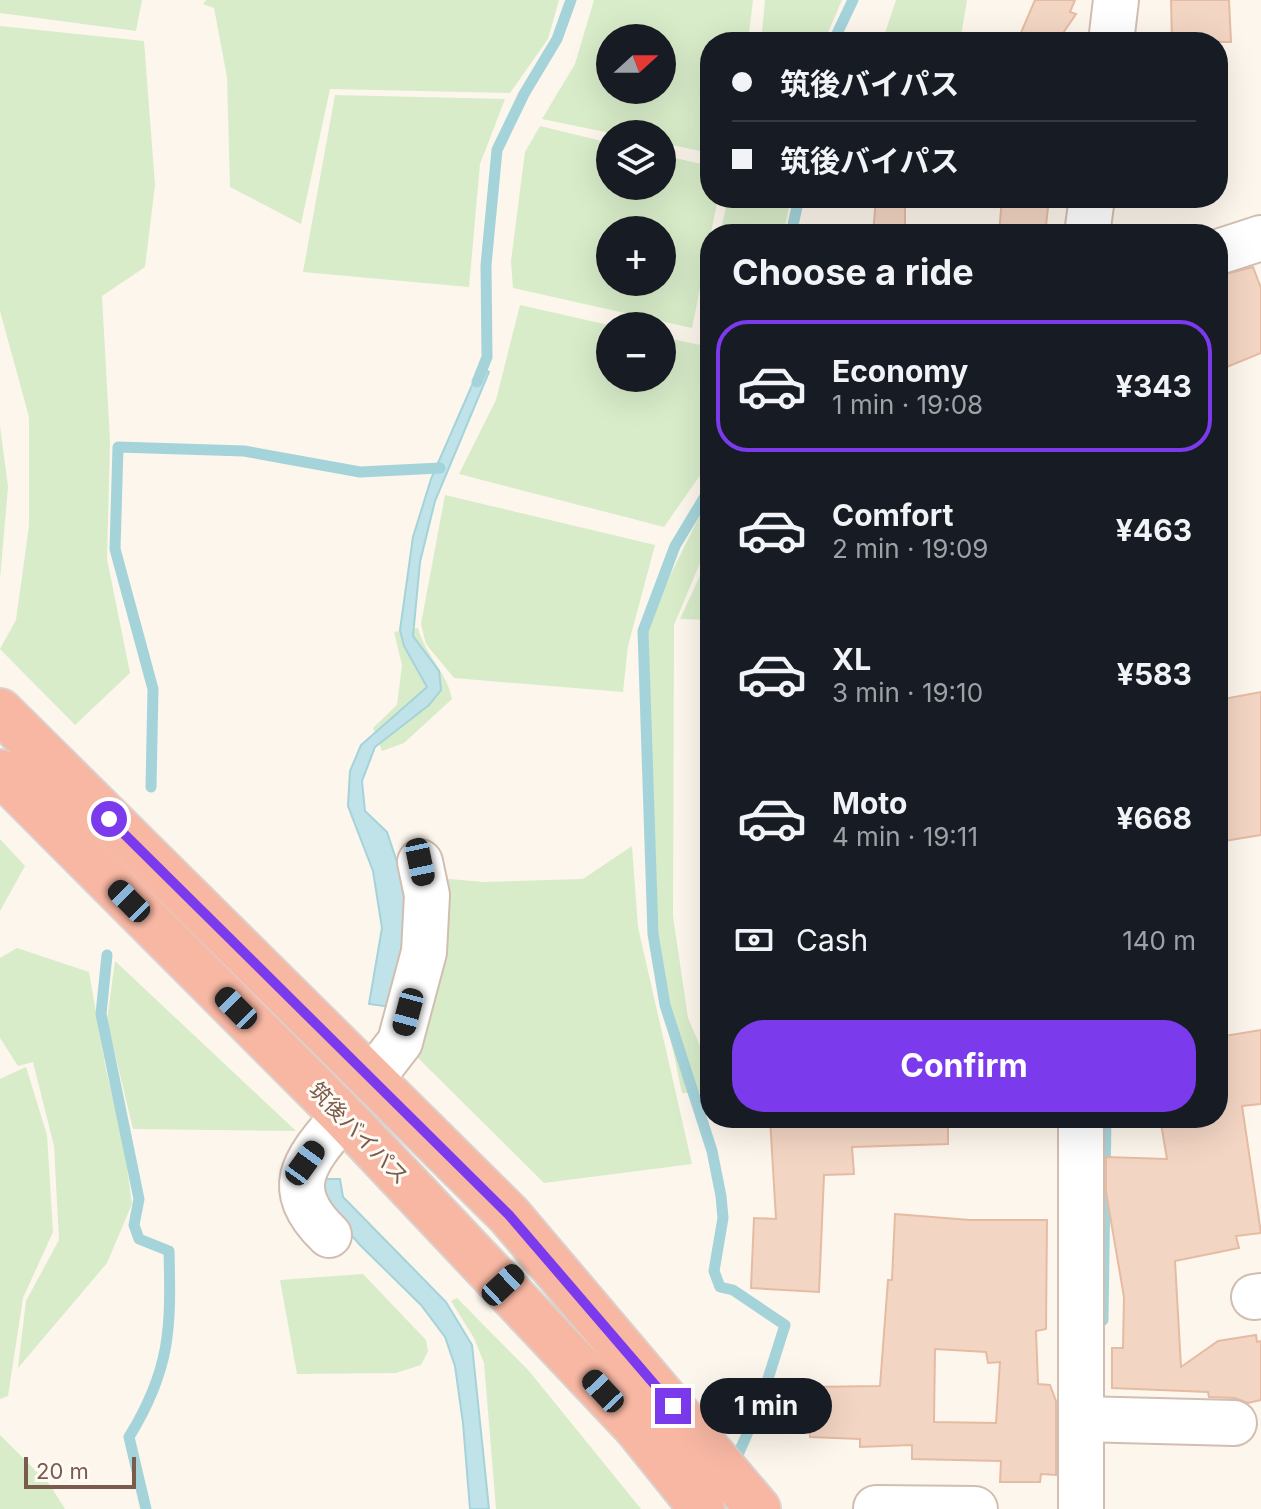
<!DOCTYPE html>
<html lang="en">
<head>
<meta charset="utf-8">
<style>
  :root { --surface:#171b24; --page:#20242c; --text:#f1f3f6; --muted:#9ea1a6; --line:#363941; --accent:#7c3aed }
  body { margin:0; font-family:Inter,"Noto Sans JP",sans-serif; background:var(--page); color:var(--text); height:100vh; display:flex; flex-direction:column; font-size:30px; white-space:nowrap }
  * { box-sizing:border-box; margin:0 }
  p { font-size:26px; color:var(--muted) }
  .icon { flex:none; width:44px; height:44px; fill:none; stroke:currentColor; stroke-width:2; stroke-linecap:round; stroke-linejoin:round }
  .map { position:relative; flex:1; overflow:hidden }
  .sheet { position:absolute; left:700px; top:224px; width:528px; height:904px; display:flex; flex-direction:column; background:var(--surface); border-radius:32px; box-shadow:0 8px 32px #0002 }
  .sheet>* { flex:none }
  .guide { position:absolute; left:700px; top:32px; width:528px; height:176px; border-radius:32px; box-shadow:0 8px 32px #0002; display:grid; align-content:center; height:176px; padding:0 32px; background:var(--surface) }
  .needle { width:52px; rotate:69deg }
  .tools { position:absolute; left:596px; top:24px; display:grid; gap:16px }
  .tools a { display:grid; place-items:center; width:80px; height:80px; border-radius:50%; background:var(--surface); box-shadow:0 8px 32px #0002; font-size:40px }
  .scale { position:absolute; left:24px; bottom:20px; width:112px; box-sizing:border-box; padding-left:8px; border:4px solid #7a5c4d; border-top:0; font-size:22px; line-height:28px; white-space:nowrap; color:#7a5c4d; -webkit-text-stroke:6px #fffaf3; paint-order:stroke }
  .end { position:absolute; width:36px; height:36px; margin:-18px; border:10px solid #7c3aed; background:#fff; box-shadow:0 0 0 4px #fff }
  .from { border-radius:50% }
  .bubble { position:absolute; height:56px; border-radius:28px; background:var(--surface); box-shadow:0 8px 32px #0002; font-size:26px; font-weight:700; line-height:56px; text-align:center }
  .car { position:absolute; width:24px; height:48px; margin:-24px -12px; border-radius:10px; box-shadow:0 0 6px 2px #0007; background:linear-gradient(#222 24%,#8ab4d8 0 40%,#222 0 76%,#8ab4d8 0 86%,#222 0) }
  .guide b { display:flex; align-items:center; gap:28px; height:76px; font-size:30px }
  .guide b+b { border-top:2px solid var(--line) }
  .guide i { width:20px; height:20px; background:var(--text) }
  ul { padding:0; list-style:none }
  li { display:flex; align-items:center; gap:24px; height:132px; margin:0 16px 12px; padding:0 16px; border:4px solid transparent; border-radius:32px }
  li div { flex:1 }
  li b { display:block; font-size:30px }
  li em { font-style:normal; font-weight:700 }
  li.current { border-color:var(--accent) }
  li>.icon { width:72px; height:72px; stroke-width:1.5 }
  h2 { padding:0 32px; font-size:36px; line-height:96px }
  .pay { display:flex; align-items:center; gap:20px; height:88px; padding:0 32px; font-size:30px }
  .pay p { margin-inline-start:auto }
  .action { display:flex; gap:16px; margin-top:auto; padding:16px 32px }
  .action a { flex:1; height:92px; border-radius:32px; background:var(--accent); color:#fff; font-size:32px; font-weight:700; line-height:92px; text-align:center }
  .map>svg:first-child { display:block }
  .green { fill:#d8ecc9; fill-rule:evenodd }
  .water { fill:#bfe3e8; stroke:#a5d3da; stroke-width:2 }
  .lines { fill:none; stroke-linecap:round; stroke-linejoin:round }
  .stream { stroke:#a5d3da; stroke-width:11 }
  .building { fill:#f3d5c3; stroke:#e6bba3; stroke-width:2; fill-rule:evenodd }
  .minor-casing { stroke:#d1beb0; stroke-width:48 }
  .highway-casing { stroke:#dad1cd; stroke-width:48 }
  .minor { stroke:#fff; stroke-width:44 }
  .highway { stroke:#f7b7a3; stroke-width:44 }
  .route { stroke:#7c3aed; stroke-width:10 }
  .labels { text-anchor:middle; dominant-baseline:central; stroke-width:6; stroke-linejoin:round; paint-order:stroke }
  .street-label { font-size:22px; fill:#7a5c4d; stroke:#fffaf3 }
</style>
</head>
<body>
<div class="map">
<svg width="1261" height="1509" viewBox="0 0 1261 1509">
  <rect width="100%" height="100%" fill="#fdf6ec"/>
  <g class="green">
    <path d="M 0,0 L 142,0 L 136,31 L 0,13 Z"/>
    <path d="M 206,0 L 559,0 L 548,39 L 510,93 L 330,89 L 301,224 L 230,187 L 227,77 L 214,8 L 203,4 Z"/>
    <path d="M 594,0 L 753,0 L 748,42 L 710,42 L 710,153 L 662,143 L 662,134 L 615,134 L 542,119 L 575,64 ZM 610,38 L 662,38 L 662,90 L 610,90 Z"/>
    <path d="M 765,0 L 842,0 L 824,42 L 761,42 Z"/>
    <path d="M 896,0 L 967,0 L 960,42 L 882,42 Z"/>
    <path d="M 0,26 L 144,41 L 155,185 L 145,267 L 102,296 L 110,441 L 107,559 L 130,673 L 75,725 L 0,649 L 16,620 L 29,526 L 29,417 L 0,311 Z"/>
    <path d="M 335,95 L 505,99 L 480,164 L 469,287 L 303,272 Z"/>
    <path d="M 540,126 L 610,143 L 610,186 L 662,186 L 662,155 L 710,166 L 710,198 L 718,198 L 692,328 L 513,288 L 511,261 L 525,152 ZM 610,230 L 662,230 L 662,282 L 610,282 Z"/>
    <path d="M 728,198 L 791,198 L 783,234 L 720,234 Z"/>
    <path d="M 520,305 L 613,326 L 610,326 L 610,378 L 662,378 L 662,337 L 710,347 L 710,461 L 664,527 L 459,474 L 496,400 Z"/>
    <path d="M 0,426 L 8,487 L 0,579 Z"/>
    <path d="M 445,495 L 655,545 L 628,646 L 623,692 L 454,678 L 426,644 L 421,624 Z"/>
    <path d="M 710,495 L 710,539 L 674,625 L 673,916 L 688,1018 L 710,1069 L 710,1092 L 682,1093 L 648,932 L 639,638 Z"/>
    <path d="M 710,554 L 710,620 L 680,619 Z"/>
    <path d="M 418,628 C 425,655 447,672 452,699 L 404,743 L 382,751 L 373,728 L 397,705 L 402,665 L 394,632 Z"/>
    <path d="M 0,839 L 25,866 L 0,911 Z"/>
    <path d="M 632,846 L 638,927 L 692,1164 L 544,1183 L 415,1055 L 439,878 L 483,882 L 583,879 Z"/>
    <path d="M 17,948 L 89,972 L 106,1070 L 123,1138 L 132,1204 L 107,1263 L 18,1368 L 26,1301 L 59,1240 L 54,1146 L 33,1062 L 18,1066 L 0,1038 L 0,958 Z"/>
    <path d="M 115,961 L 296,1131 L 133,1129 L 107,1020 Z"/>
    <path d="M 26,1067 L 47,1135 L 53,1232 L 23,1298 L 8,1396 L 0,1399 L 0,1079 Z"/>
    <path d="M 363,1274 L 426,1340 L 428,1351 L 421,1365 L 396,1373 L 297,1374 L 280,1280 Z"/>
    <path d="M 457,1298 L 529,1371 L 641,1509 L 496,1509 L 484,1363 L 474,1338 L 451,1301 Z"/>
    <path d="M 0,1435 L 50,1485 L 65,1509 L 0,1509 Z"/>
  </g>
  <g class="water">
    <path d="M 480,367 L 489,372 L 435,501 L 420,562 L 413,636 L 439,671 L 441,690 L 429,705 L 375,747 L 362,781 L 365,811 L 387,832 L 406,889 L 406,940 L 391,1007 L 369,1004 L 382,928 L 373,871 L 348,806 L 350,771 L 361,745 L 427,687 L 404,646 L 400,630 L 413,537 L 431,479 Z"/>
    <path d="M 323,1179 L 340,1179 L 343,1197 L 446,1302 L 472,1345 L 489,1509 L 470,1509 L 463,1423 L 455,1366 L 445,1337 L 421,1305 L 360,1245 L 326,1206 Z"/>
  </g>
  <g class="lines">
    <g class="stream">
      <path d="M 833,42 L 853,0"/>
      <path d="M 791,234 L 799,198"/>
      <path d="M 477,382 L 487,357 L 486,265 L 497,150 L 524,94 L 557,39 L 571,0"/>
      <path d="M 710,488 L 675,546 L 643,631 L 653,934 L 665,1005 L 712,1151 L 721,1196 L 723,1218 L 714,1271 L 720,1287 L 733,1290 L 785,1325 L 759,1407 L 733,1466"/>
      <path d="M 151,787 L 153,689 L 115,549 L 118,447 L 244,451 L 360,472 L 440,468"/>
      <path d="M 107,955 L 101,1014 L 139,1199 L 134,1225 L 139,1239 L 169,1251 C 171,1328 171,1369 129,1437 L 146,1509"/>
      <path d="M 1103,1320 L 1106,1118"/>
    </g>
  </g>
  <g class="building">
    <path d="M 1035,0 L 1075,0 L 1070,12 L 1076,14 L 1057,42 L 1017,42 Z"/>
    <path d="M 1171,0 L 1229,0 L 1231,42 L 1172,42 Z"/>
    <path d="M 876,198 L 905,198 L 905,234 L 873,234 Z"/>
    <path d="M 1002,198 L 1049,199 L 1045,234 L 999,234 Z"/>
    <path d="M 1253,267 L 1261,288 L 1261,353 L 1227,367 L 1218,342 L 1218,276 Z"/>
    <path d="M 1261,692 L 1261,835 L 1218,842 L 1218,747 L 1226,741 L 1218,719 L 1218,700 Z"/>
    <path d="M 1261,1030 L 1261,1104 L 1242,1106 L 1261,1233 L 1236,1236 L 1239,1248 L 1175,1261 L 1181,1367 L 1218,1341 L 1256,1335 L 1257,1342 L 1261,1341 L 1261,1400 L 1248,1403 L 1235,1398 L 1209,1397 L 1208,1392 L 1112,1388 L 1112,1348 L 1123,1348 L 1124,1297 L 1106,1192 L 1106,1157 L 1167,1159 L 1160,1118 L 1218,1118 L 1218,1037 Z"/>
    <path d="M 770,1118 L 948,1118 L 948,1144 L 852,1147 L 854,1174 L 824,1175 L 819,1292 L 751,1288 L 754,1218 L 776,1219 Z"/>
    <path d="M 895,1214 L 970,1220 L 1047,1220 L 1046,1329 L 1036,1331 L 1038,1384 L 1050,1385 L 1056,1401 L 1056,1475 L 1041,1474 L 1040,1482 L 1000,1482 L 1001,1461 L 912,1459 L 912,1445 L 860,1447 L 860,1439 L 810,1437 L 809,1387 L 880,1386 L 888,1280 L 892,1280 ZM 935,1349 L 986,1352 L 988,1363 L 1000,1362 L 996,1423 L 934,1422 Z"/>
  </g>
  <g class="lines">
    <defs>
      <g id="minor">
        <path d="M 1111,42 L 1116,0"/>
        <path d="M 1087,234 L 1092,198"/>
        <path d="M 1218,252 L 1261,238"/>
        <path d="M 372,1078 L 400,1042 L 424,952 L 427,895 L 420,862"/>
        <path d="M 1081,1118 L 1081,1509"/>
        <path d="M 329,1235 C 279,1187 307,1159 343,1116"/>
        <path d="M 1254,1297 L 1261,1296"/>
        <path d="M 1081,1419 L 1234,1423"/>
        <path d="M 876,1508 L 975,1509"/>
      </g>
      <g id="highway">
        <path d="M 0,711 L 509,1215 L 758,1509"/>
        <path d="M 0,772 L 343,1116 L 636,1427 L 702,1509"/>
      </g>
    </defs>
    <use href="#minor" class="minor-casing"/>
    <use href="#highway" class="highway-casing"/>
    <use href="#minor" class="minor"/>
    <use href="#highway" class="highway"/>
  </g>
  <g class="lines">
    <path class="route" d="M 109,819 L 509,1215 L 673,1406"/>
  </g>
  <g class="labels">
    <g class="street-label">
      <text transform="translate(359 1133) rotate(46)">筑後バイパス</text>
    </g>
  </g>
</svg>
<div class="tools">
<a><svg class="needle" viewBox="-14 -14 28 28"><path d="M0-13l5 13h-10z" fill="#e53935"/><path d="M0 13l5-13h-10z" fill="#9ea1a6"/></svg></a>
<a><svg class="icon" aria-label="layers" viewBox="0 0 24 24"><path d="M12 4l9 5-9 5-9-5zM3 14l9 5 9-5"/></svg></a>
<a>+</a>
<a>−</a>
</div>
<div class="scale">20 m</div>
<i class="end from" style="left:109px;top:819px"></i>
<i class="end" style="left:673px;top:1406px"></i>
<div class="bubble" style="left:700px;top:1378px;width:132px">1 min</div>
<i class="car" style="left:420px;top:862px;rotate:168deg"></i>
<i class="car" style="left:129px;top:901px;rotate:315deg"></i>
<i class="car" style="left:236px;top:1008px;rotate:315deg"></i>
<i class="car" style="left:408px;top:1012px;rotate:195deg"></i>
<i class="car" style="left:305px;top:1163px;rotate:36deg"></i>
<i class="car" style="left:503px;top:1285px;rotate:47deg"></i>
<i class="car" style="left:603px;top:1391px;rotate:317deg"></i>
<div class="guide">
<b><i class="from"></i>筑後バイパス</b>
<b><i></i>筑後バイパス</b>
</div>
<section class="sheet">
<h2>Choose a ride</h2>
<ul>
<li class="current"><svg class="icon" aria-label="car" viewBox="0 0 24 24"><path d="M5 17H2v-5l4-1 3-4h7l3 4 3 1v5h-3M9 17h6M6 11h13"/><circle cx="7" cy="17" r="2"/><circle cx="17" cy="17" r="2"/></svg><div><b>Economy</b><p>1 min · 19:08</p></div><em>¥343</em></li>
<li><svg class="icon" aria-label="car" viewBox="0 0 24 24"><path d="M5 17H2v-5l4-1 3-4h7l3 4 3 1v5h-3M9 17h6M6 11h13"/><circle cx="7" cy="17" r="2"/><circle cx="17" cy="17" r="2"/></svg><div><b>Comfort</b><p>2 min · 19:09</p></div><em>¥463</em></li>
<li><svg class="icon" aria-label="car" viewBox="0 0 24 24"><path d="M5 17H2v-5l4-1 3-4h7l3 4 3 1v5h-3M9 17h6M6 11h13"/><circle cx="7" cy="17" r="2"/><circle cx="17" cy="17" r="2"/></svg><div><b>XL</b><p>3 min · 19:10</p></div><em>¥583</em></li>
<li><svg class="icon" aria-label="car" viewBox="0 0 24 24"><path d="M5 17H2v-5l4-1 3-4h7l3 4 3 1v5h-3M9 17h6M6 11h13"/><circle cx="7" cy="17" r="2"/><circle cx="17" cy="17" r="2"/></svg><div><b>Moto</b><p>4 min · 19:11</p></div><em>¥668</em></li>
</ul>
<div class="pay"><svg class="icon" aria-label="cash" viewBox="0 0 24 24"><path d="M3 7h18v10H3z"/><circle cx="12" cy="12" r="2"/></svg>Cash<p>140 m</p></div>
<div class="action"><a>Confirm</a></div>
</section>
</div>
</body>
</html>
